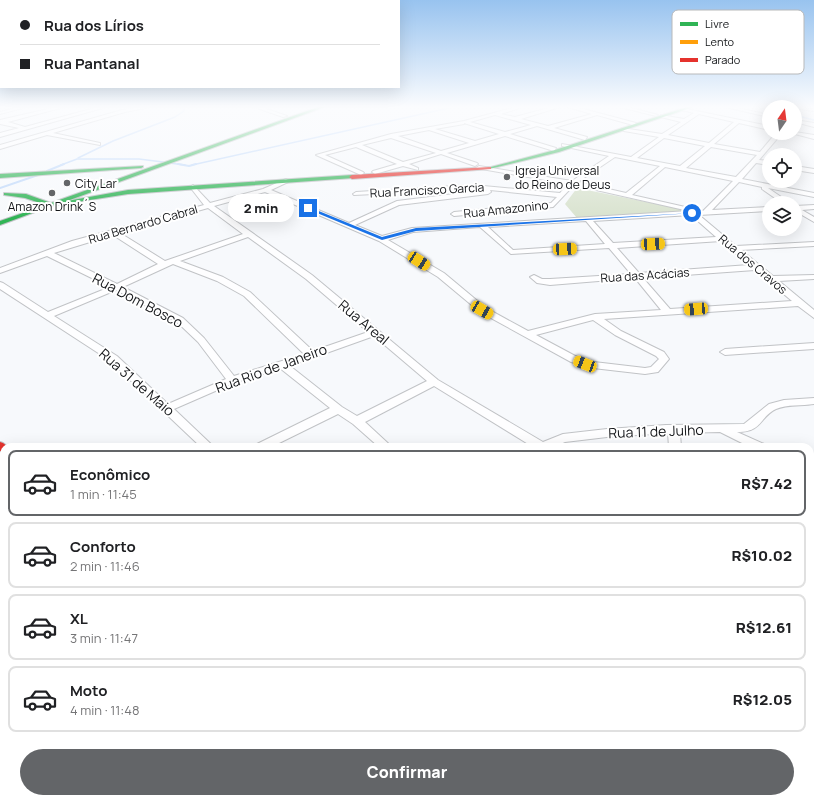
<!DOCTYPE html>
<html lang="pt">
<head>
<meta charset="utf-8">
<style>
  :root { --surface:#fff; --page:#f2f2f2; --text:#202124; --muted:#757577; --line:#e0e0e0; --accent:#636568 }
  body { margin:0; font-family:Manrope,sans-serif; background:var(--page); color:var(--text); height:100vh; display:flex; flex-direction:column; font-size:15px; white-space:nowrap }
  * { box-sizing:border-box; margin:0 }
  p { font-size:13px; color:var(--muted) }
  .icon { flex:none; width:22px; height:22px; fill:none; stroke:currentColor; stroke-width:2; stroke-linecap:round; stroke-linejoin:round }
  .map { position:relative; flex:1; overflow:hidden }
  .side { position:absolute; left:0px; top:443px; width:814px; height:360px; display:flex; flex-direction:column; background:var(--surface); border-radius:12px 12px 0 0; box-shadow:0 4px 16px #0002 }
  .side>* { flex:none }
  .top-card { position:absolute; left:0px; top:0px; width:400px; height:88px; box-shadow:0 4px 16px #0002; display:grid; align-content:center; height:88px; padding:0 20px; background:var(--surface) }
  .needle { width:26px; rotate:14deg }
  .tools { position:absolute; left:762px; top:100px; display:grid; gap:8px }
  .tools a { display:grid; place-items:center; width:40px; height:40px; border-radius:50%; background:var(--surface); box-shadow:0 4px 16px #0002; font-size:20px }
  .end { position:absolute; width:18px; height:18px; margin:-9px; border:5px solid #1a73e8; background:#fff; box-shadow:0 0 0 2px #fff }
  .from { border-radius:50% }
  .bubble { position:absolute; height:28px; border-radius:14px; background:var(--surface); box-shadow:0 4px 16px #0002; font-size:13px; font-weight:800; line-height:28px; text-align:center }
  .car { position:absolute; width:12px; height:24px; margin:-12px -6px; border-radius:5px; box-shadow:0 0 3px 1px #0007; background:linear-gradient(#f5c518 24%,#345 0 40%,#f5c518 0 76%,#345 0 86%,#f5c518 0) }
  .top-card b { display:flex; align-items:center; gap:14px; height:38px; font-size:15px }
  .top-card b+b { border-top:1px solid var(--line) }
  .top-card i { width:10px; height:10px; background:var(--text) }
  ul { padding:7px 0 0; list-style:none }
  li { display:flex; align-items:center; gap:12px; height:66px; margin:0 8px 6px; padding:0 12px; border:2px solid var(--line); border-radius:8px }
  li div { flex:1 }
  li b { display:block; font-size:15px }
  li em { font-style:normal; font-weight:800 }
  li.active { border-color:var(--accent) }
  li>.icon { width:36px; height:36px; stroke-width:1.5 }
  .primary-button { display:flex; gap:8px; margin-top:auto; padding:8px 20px }
  .primary-button a { flex:1; height:46px; border-radius:24px; background:var(--accent); color:#fff; font-size:16px; font-weight:800; line-height:46px; text-align:center }
  .map>svg:first-child { display:block }
  .green { fill:#d9e3cf }
  .lines { fill:none; stroke-linecap:round; stroke-linejoin:round }
  .stream-far1 { stroke:#c1d9fa; stroke-width:1.5 }
  .stream { stroke:#c1d9fa; stroke-width:2 }
  .street-casing { stroke:#c1c3c6; stroke-width:2 }
  .fast-casing { stroke:#c1c3c6; stroke-width:2 }
  .slow-casing { stroke:#c1c3c6; stroke-width:2 }
  .jam-casing { stroke:#c1c3c6; stroke-width:2 }
  .street { fill:#fefeff; fill-rule:evenodd }
  .fast { fill:#30b455; fill-rule:evenodd }
  .slow { fill:#ff9f0a; fill-rule:evenodd }
  .jam { fill:#e5322d; fill-rule:evenodd }
  .route { fill:#1a73e8 }
  .poi-dot { fill:#636568; stroke:#fff; stroke-width:1.5 }
  .labels { text-anchor:middle; dominant-baseline:central; stroke-width:4; stroke-linejoin:round; paint-order:stroke }
  .far-poi-label { font-size:12px; fill:#131518; stroke:#fff; text-anchor:start }
  .far-street-label { font-size:12px; fill:#131518; stroke:#fff }
  .street-label { font-size:14px; fill:#131518; stroke:#fff }
  .key { fill:#fff; stroke:#b8b9ba; stroke-width:1 }
  .key-label { font-size:11px; fill:#131518 }
</style>
</head>
<body>
<div class="map">
<svg width="814" height="803" viewBox="0 0 814 803">
  <rect width="100%" height="100%" fill="#f7f9fc"/>
  <path class="green" d="M 577,188 L 691,211 L 691,213 L 577,218 L 565,204 Z"/>
  <g class="lines">
    <g class="stream-far1">
      <path d="M 752,106 L 769,109"/>
      <path d="M 795,115 L 814,120"/>
      <path d="M 78,158 L 113,141 L 175,117 L 184,111 L 184,108 L 177,106"/>
      <path d="M 169,163 L 185,165"/>
      <path d="M 61,165 L 77,159 L 139,159 L 163,162"/>
      <path d="M 192,165 L 458,106"/>
    </g>
    <g class="stream">
      <path d="M 178,164 L 189,166 L 196,164"/>
      <path d="M 47,171 L 64,164"/>
      <path d="M 0,188 L 38,175"/>
    </g>
    <defs>
      <g id="street">
        <path d="M 22,106 L 30,106 L 0,114 L 0,112 Z"/>
        <path d="M 61,106 L 68,106 L 8,122 L 25,127 L 102,106 L 106,107 L 0,137 L 0,133 L 19,128 L 0,124 L 0,120 Z"/>
        <path d="M 145,106 L 155,106 L 125,112 L 53,133 L 100,143 L 100,145 L 47,135 L 0,149 L 0,145 L 122,110 Z"/>
        <path d="M 251,106 L 258,106 L 287,116 L 283,117 Z"/>
        <path d="M 519,106 L 526,106 L 501,114 L 515,117 L 556,106 L 563,106 L 521,119 L 548,126 L 592,114 L 564,106 L 572,106 L 636,123 L 633,125 L 597,115 L 554,128 L 587,137 L 585,140 L 537,126 L 510,134 L 556,148 L 554,151 L 505,136 L 447,153 L 477,163 L 478,164 L 475,166 L 441,154 L 409,164 L 418,168 L 418,170 L 403,166 L 375,174 L 372,172 L 373,171 L 397,164 L 356,147 L 325,155 L 363,172 L 364,173 L 361,175 L 316,155 L 391,134 L 464,121 ZM 495,115 L 531,125 L 505,132 L 470,122 ZM 464,124 L 464,123 L 499,134 L 475,141 L 435,129 ZM 429,130 L 469,143 L 441,151 L 398,136 ZM 391,138 L 436,153 L 403,162 L 362,145 Z"/>
        <path d="M 616,106 L 624,106 L 658,115 L 656,116 Z"/>
        <path d="M 721,106 L 729,106 L 769,115 L 769,117 Z"/>
        <path d="M 787,106 L 814,109 L 814,111 L 787,107 Z"/>
        <path d="M 682,108 L 769,126 L 769,130 L 739,123 L 714,144 L 760,152 L 776,133 L 782,133 L 759,160 L 769,161 L 769,165 L 756,163 L 742,179 L 814,193 L 814,197 L 768,188 L 790,203 L 782,203 L 762,189 L 762,187 L 739,182 L 712,210 L 769,207 L 769,211 L 699,215 L 736,246 L 814,242 L 814,246 L 741,250 L 773,276 L 814,275 L 814,279 L 779,281 L 814,310 L 814,318 L 798,306 L 604,319 L 621,331 L 664,352 L 669,359 L 658,372 L 645,374 L 593,368 L 571,362 L 480,312 L 438,277 L 379,241 L 265,192 L 214,206 L 312,275 L 438,380 L 543,442 L 563,434 L 607,429 L 666,425 L 744,424 L 769,404 L 784,400 L 814,398 L 814,404 C 802,406 787,404 776,409 C 759,417 763,432 737,432 L 764,444 L 766,447 L 750,447 L 720,432 L 680,433 L 681,447 L 669,447 L 668,433 L 607,437 L 565,442 L 554,447 L 533,447 L 434,386 L 365,422 L 392,447 L 379,447 L 353,424 L 338,414 L 271,447 L 255,447 L 257,444 L 330,408 L 281,369 L 236,382 L 174,409 L 214,447 L 201,447 L 109,360 L 0,289 L 0,282 L 3,283 L 48,312 L 110,287 L 47,256 L 0,273 L 0,268 L 72,241 L 204,205 L 190,187 L 193,185 L 210,203 L 263,189 L 286,179 L 288,180 L 288,182 L 271,190 L 349,223 L 397,201 L 487,190 L 473,189 L 354,195 L 353,194 L 356,192 L 473,185 L 560,193 L 568,184 L 476,168 L 479,166 L 572,181 L 609,156 L 562,146 L 562,144 L 631,157 L 659,137 L 624,131 L 622,128 L 662,134 L 681,122 L 661,117 L 661,115 L 684,119 L 694,113 L 682,110 ZM 699,114 L 734,122 L 709,143 L 668,135 ZM 664,138 L 705,146 L 680,166 L 637,158 ZM 711,147 L 757,155 L 736,177 L 686,168 ZM 615,157 L 660,166 L 626,193 L 578,182 ZM 665,167 L 733,181 L 703,211 L 632,195 ZM 574,185 L 689,211 L 412,228 L 382,236 L 355,225 L 399,205 L 488,194 L 491,192 L 490,190 L 557,197 L 551,203 L 454,212 L 451,214 L 454,216 L 553,207 ZM 208,208 L 243,234 L 165,261 L 120,233 ZM 691,215 L 716,237 L 613,243 L 593,221 ZM 586,221 L 605,244 L 513,250 L 488,227 ZM 480,227 L 511,254 L 609,248 L 631,274 L 550,279 L 542,279 L 534,275 L 530,277 L 537,283 L 550,285 L 635,278 L 661,310 L 595,314 L 528,331 L 486,308 L 444,273 L 388,240 L 413,232 ZM 113,235 L 158,264 L 117,284 L 54,253 ZM 248,237 L 306,279 L 368,332 L 313,351 L 250,292 L 223,277 L 180,261 ZM 721,241 L 749,265 L 639,273 L 617,248 ZM 173,264 L 217,281 L 244,296 L 304,354 L 234,376 L 204,338 L 183,318 L 123,287 ZM 755,270 L 792,301 L 670,309 L 643,278 ZM 116,290 L 177,322 L 198,342 L 226,379 L 168,404 L 117,356 L 54,316 ZM 593,320 L 615,335 L 656,356 L 659,359 L 651,367 L 645,368 L 594,362 L 579,358 L 536,335 ZM 374,336 L 427,381 L 357,416 L 342,407 L 290,366 Z"/>
        <path d="M 795,120 L 814,123 L 814,127 L 795,122 Z"/>
        <path d="M 795,132 L 814,135 L 814,139 L 791,133 Z"/>
        <path d="M 795,166 L 814,169 L 814,173 L 795,170 Z"/>
        <path d="M 814,205 L 814,209 L 802,210 L 814,217 L 814,222 L 795,211 L 795,206 Z"/>
        <path d="M 814,343 L 814,349 L 725,355 L 720,352 L 725,349 Z"/>
        <path d="M 810,466 L 814,467 L 814,476 L 810,475 Z"/>
        <path d="M 810,559 L 814,560 L 814,573 L 810,572 Z"/>
        <path d="M 4,623 L 4,638 L 0,639 L 0,624 Z"/>
        <path d="M 810,693 L 814,695 L 814,714 L 810,712 Z"/>
        <path d="M 4,768 L 4,794 L 0,796 L 0,770 Z"/>
        <path d="M 261,799 L 289,799 L 287,803 L 259,803 Z"/>
      </g>
      <g id="fast">
        <path d="M 321,106 L 327,106 L 67,201 L 128,190 L 352,175 L 354,176 L 354,178 L 128,194 L 51,206 L 0,225 L 0,221 L 46,205 L 25,198 L 4,195 L 4,193 L 26,194 L 51,203 Z"/>
        <path d="M 690,106 L 696,106 L 559,152 L 489,169 L 487,168 L 555,150 Z"/>
        <path d="M 143,166 L 143,167 L 141,168 L 0,178 L 0,174 Z"/>
      </g>
      <path id="slow" d="M 457,799 L 475,799 L 477,803 L 459,803 Z"/>
      <g id="jam">
        <path d="M 489,167 L 491,167 L 491,169 L 352,179 L 349,177 L 352,175 Z"/>
        <path d="M 0,442 L 3,443 L 8,447 L 4,447 L 4,452 L 0,451 Z"/>
      </g>
    </defs>
    <use href="#street" class="street-casing"/>
    <use href="#fast" class="fast-casing"/>
    <use href="#slow" class="slow-casing"/>
    <use href="#jam" class="jam-casing"/>
    <use href="#street" class="street"/>
    <use href="#fast" class="fast"/>
    <use href="#slow" class="slow"/>
    <use href="#jam" class="jam"/>
  </g>
  <linearGradient id="sky" x2="0" y2="1"><stop stop-color="#98c3ef"/><stop offset="0.49" stop-color="#fbfcfe"/><stop offset="1" stop-color="#fbfcfe" stop-opacity="0"/></linearGradient>
  <rect width="814" height="218" fill="url(#sky)"/>
  <path class="route" d="M 309,207 L 382,237 L 416,228 L 694,213 L 416,231 L 382,240 L 305,208 Z"/>
  <g class="poi-dot">
    <circle cx="507" cy="177" r="4"/>
    <circle cx="67" cy="183" r="4"/>
    <circle cx="52" cy="193" r="4"/>
  </g>
  <g class="labels">
    <g class="far-poi-label">
      <text x="515" y="170">Igreja Universal<tspan x="515" dy="14">do Reino de Deus</tspan></text>
      <text x="75" y="183">City Lar</text>
      <text x="52" y="206" text-anchor="middle">Amazon Drink´S</text>
    </g>
    <g class="far-street-label">
      <text transform="translate(427 190) rotate(-3)">Rua Francisco Garcia</text>
      <text transform="translate(506 209) rotate(-6)">Rua Amazonino</text>
      <text transform="translate(143 224) rotate(-16)">Rua Bernardo Cabral</text>
      <text transform="translate(753 264) rotate(40)">Rua dos Cravos</text>
      <text transform="translate(645 275) rotate(-4)">Rua das Acácias</text>
    </g>
    <g class="street-label">
      <text transform="translate(138 300) rotate(28)">Rua Dom Bosco</text>
      <text transform="translate(364 322) rotate(40)">Rua Areal</text>
      <text transform="translate(271 368) rotate(-20)">Rua Rio de Janeiro</text>
      <text transform="translate(137 382) rotate(41)">Rua 31 de Maio</text>
      <text transform="translate(656 431) rotate(-2)">Rua 11 de Julho</text>
    </g>
  </g>
  <rect x="672" y="10" width="132" height="64" rx="6" class="key"/>
  <rect x="680" y="22" width="18" height="4" fill="#30b455"/>
  <rect x="680" y="40" width="18" height="4" fill="#ff9f0a"/>
  <rect x="680" y="58" width="18" height="4" fill="#e5322d"/>
  <g class="key-label">
    <text x="705" y="28">Livre</text>
    <text x="705" y="46">Lento</text>
    <text x="705" y="64">Parado</text>
  </g>
</svg>
<div class="tools">
<a><svg class="needle" viewBox="-14 -14 28 28"><path d="M0-13l5 13h-10z" fill="#e53935"/><path d="M0 13l5-13h-10z" fill="#757577"/></svg></a>
<a><svg class="icon" aria-label="locate" viewBox="0 0 24 24"><circle cx="12" cy="12" r="6"/><path d="M12 2v4M12 18v4M2 12h4M18 12h4"/></svg></a>
<a><svg class="icon" aria-label="layers" viewBox="0 0 24 24"><path d="M12 4l9 5-9 5-9-5zM3 14l9 5 9-5"/></svg></a>
</div>
<i class="end from" style="left:692px;top:213px"></i>
<i class="end" style="left:308px;top:208px"></i>
<div class="bubble" style="left:228px;top:194px;width:66px">2 min</div>
<i class="car" style="left:653px;top:244px;rotate:87deg"></i>
<i class="car" style="left:565px;top:249px;rotate:87deg"></i>
<i class="car" style="left:419px;top:261px;rotate:123deg"></i>
<i class="car" style="left:696px;top:309px;rotate:266deg"></i>
<i class="car" style="left:482px;top:310px;rotate:120deg"></i>
<i class="car" style="left:585px;top:364px;rotate:291deg"></i>
<div class="top-card">
<b><i class="from"></i>Rua dos Lírios</b>
<b><i></i>Rua Pantanal</b>
</div>
<section class="side">
<ul>
<li class="active"><svg class="icon" aria-label="car" viewBox="0 0 24 24"><path d="M5 17H2v-5l4-1 3-4h7l3 4 3 1v5h-3M9 17h6M6 11h13"/><circle cx="7" cy="17" r="2"/><circle cx="17" cy="17" r="2"/></svg><div><b>Econômico</b><p>1 min · 11:45</p></div><em>R$7.42</em></li>
<li><svg class="icon" aria-label="car" viewBox="0 0 24 24"><path d="M5 17H2v-5l4-1 3-4h7l3 4 3 1v5h-3M9 17h6M6 11h13"/><circle cx="7" cy="17" r="2"/><circle cx="17" cy="17" r="2"/></svg><div><b>Conforto</b><p>2 min · 11:46</p></div><em>R$10.02</em></li>
<li><svg class="icon" aria-label="car" viewBox="0 0 24 24"><path d="M5 17H2v-5l4-1 3-4h7l3 4 3 1v5h-3M9 17h6M6 11h13"/><circle cx="7" cy="17" r="2"/><circle cx="17" cy="17" r="2"/></svg><div><b>XL</b><p>3 min · 11:47</p></div><em>R$12.61</em></li>
<li><svg class="icon" aria-label="car" viewBox="0 0 24 24"><path d="M5 17H2v-5l4-1 3-4h7l3 4 3 1v5h-3M9 17h6M6 11h13"/><circle cx="7" cy="17" r="2"/><circle cx="17" cy="17" r="2"/></svg><div><b>Moto</b><p>4 min · 11:48</p></div><em>R$12.05</em></li>
</ul>
<div class="primary-button"><a>Confirmar</a></div>
</section>
</div>
</body>
</html>
